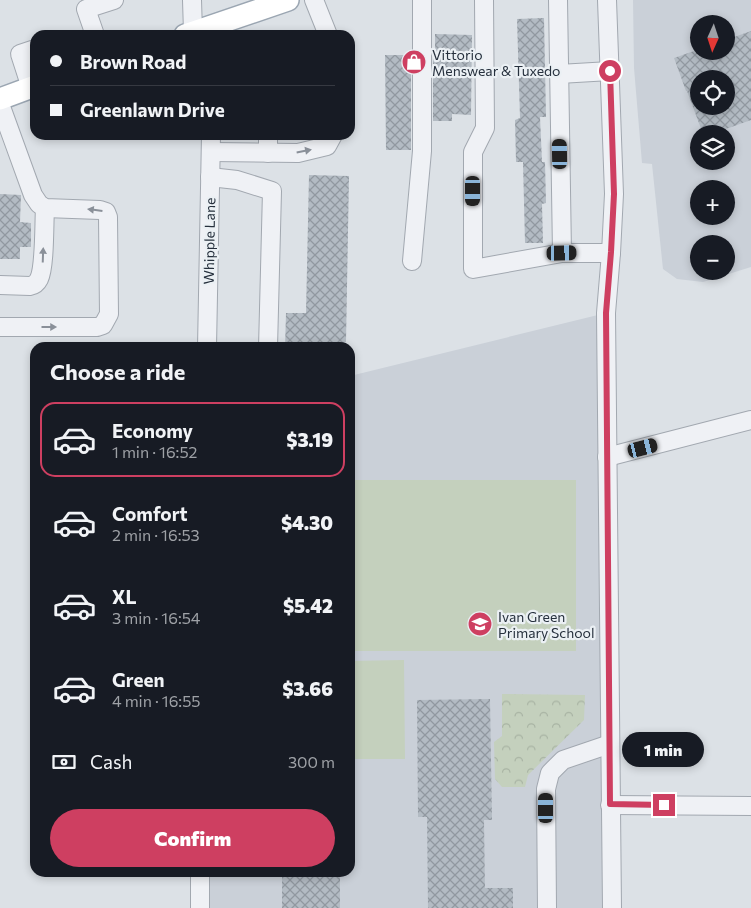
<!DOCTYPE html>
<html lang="en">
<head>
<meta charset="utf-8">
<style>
  :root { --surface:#171b24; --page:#242831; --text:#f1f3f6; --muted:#9ea1a6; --line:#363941; --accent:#ce3f61 }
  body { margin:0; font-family:Commissioner,sans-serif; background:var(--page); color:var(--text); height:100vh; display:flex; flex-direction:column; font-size:19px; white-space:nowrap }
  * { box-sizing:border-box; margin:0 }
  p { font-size:16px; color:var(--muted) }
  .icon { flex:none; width:28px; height:28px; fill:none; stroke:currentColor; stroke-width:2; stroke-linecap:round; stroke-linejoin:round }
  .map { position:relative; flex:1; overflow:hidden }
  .side { position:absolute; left:30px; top:342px; width:325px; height:535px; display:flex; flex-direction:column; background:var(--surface); border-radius:15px; box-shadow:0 2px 8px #0003 }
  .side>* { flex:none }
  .top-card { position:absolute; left:30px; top:30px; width:325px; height:110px; border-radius:15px; box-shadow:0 2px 8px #0003; display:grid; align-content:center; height:110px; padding:0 20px; background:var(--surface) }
  .needle { width:32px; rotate:183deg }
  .buttons { position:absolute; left:690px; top:15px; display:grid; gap:10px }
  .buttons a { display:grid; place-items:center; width:45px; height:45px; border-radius:50%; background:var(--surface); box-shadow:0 2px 8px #0003; font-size:25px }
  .end { position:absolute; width:22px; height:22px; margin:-11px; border:6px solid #ce3f61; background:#fff; box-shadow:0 0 0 2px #fff }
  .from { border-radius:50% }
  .bubble { position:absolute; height:35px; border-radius:18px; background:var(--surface); box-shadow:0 2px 8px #0003; font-size:16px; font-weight:800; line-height:35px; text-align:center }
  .car { position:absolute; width:15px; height:30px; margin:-15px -8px; border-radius:6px; box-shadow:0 0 4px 1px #0007; background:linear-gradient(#222 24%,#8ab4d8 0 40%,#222 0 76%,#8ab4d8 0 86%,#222 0) }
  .top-card b { display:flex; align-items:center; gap:18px; height:48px; font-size:19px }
  .top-card b+b { border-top:1px solid var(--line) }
  .top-card i { width:12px; height:12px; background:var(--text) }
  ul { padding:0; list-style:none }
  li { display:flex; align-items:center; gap:15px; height:75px; margin:0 10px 8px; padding:0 10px; border:2px solid transparent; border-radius:15px }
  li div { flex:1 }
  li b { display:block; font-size:19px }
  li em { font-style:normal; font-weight:800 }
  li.on { border-color:var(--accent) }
  li>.icon { width:45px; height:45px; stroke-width:1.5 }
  h2 { padding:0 20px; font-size:22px; line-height:60px }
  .pay { display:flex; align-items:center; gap:12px; height:55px; padding:0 20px; font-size:19px }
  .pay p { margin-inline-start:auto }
  .cta { display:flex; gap:10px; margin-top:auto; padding:10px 20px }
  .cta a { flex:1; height:58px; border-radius:30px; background:var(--accent); color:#fff; font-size:20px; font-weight:800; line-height:58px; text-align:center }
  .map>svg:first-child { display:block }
  .built { fill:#cad0d8; fill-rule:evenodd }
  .forest { fill:url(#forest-crowns) }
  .pitch { fill:#c4d0bd }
  .building { fill:url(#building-cross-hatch); fill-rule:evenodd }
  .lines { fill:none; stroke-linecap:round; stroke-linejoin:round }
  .minor-casing { stroke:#a2a8b0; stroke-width:20 }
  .major-casing { stroke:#9ba6b2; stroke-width:24 }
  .minor { stroke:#eff1f5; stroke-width:18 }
  .major { stroke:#fff; stroke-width:21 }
  .oneway { fill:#8a9099 }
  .route { stroke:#ce3f61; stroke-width:6 }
  .labels { text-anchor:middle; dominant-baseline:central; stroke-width:4.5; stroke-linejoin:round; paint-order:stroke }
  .poi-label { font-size:14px; fill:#26303d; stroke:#ebf0f4; text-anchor:start }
  .street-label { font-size:14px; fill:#26303d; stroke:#ebf0f4 }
</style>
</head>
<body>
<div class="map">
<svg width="751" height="908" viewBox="0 0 751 908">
  <defs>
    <pattern id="forest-crowns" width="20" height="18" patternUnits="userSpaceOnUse" patternTransform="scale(1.25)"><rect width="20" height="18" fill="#c4d0bd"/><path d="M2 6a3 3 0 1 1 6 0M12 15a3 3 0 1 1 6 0" fill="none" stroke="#a8b3a3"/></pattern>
    <pattern id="building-cross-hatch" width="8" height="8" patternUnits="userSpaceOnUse" patternTransform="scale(1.25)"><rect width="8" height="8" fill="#b3bbc3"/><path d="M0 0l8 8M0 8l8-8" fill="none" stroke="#9198a0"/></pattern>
  </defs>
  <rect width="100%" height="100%" fill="#dce1e6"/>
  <g class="built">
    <path d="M 633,0 L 751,0 L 751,267 L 703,282 L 677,279 L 663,269 L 652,164 L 642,163 L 634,68 ZM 699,24 L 726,24 L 726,51 L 699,51 ZM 699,79 L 726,79 L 726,106 L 699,106 ZM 699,134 L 726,134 L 726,161 L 699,161 ZM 699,189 L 726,189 L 726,216 L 699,216 ZM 699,244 L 726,244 L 726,271 L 699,271 Z"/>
    <path d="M 606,313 L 615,908 L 199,908 L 200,873 L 350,872 L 350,376 Z"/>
  </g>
  <path class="forest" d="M 502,694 L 585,695 L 584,720 L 528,775 L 525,787 L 502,787 L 495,779 L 494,742 L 502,736 Z"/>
  <g class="pitch">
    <rect x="350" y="480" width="226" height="171"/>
    <path d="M 404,660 L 405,759 L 350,759 L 350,661 Z"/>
  </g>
  <g class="building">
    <path d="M 544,18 L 546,117 L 540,117 L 542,162 L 545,162 L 546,203 L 542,204 L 543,243 L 525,243 L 523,162 L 516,162 L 515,120 L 520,118 L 517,19 Z"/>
    <path d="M 751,31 L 751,120 L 712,134 L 703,134 L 687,91 L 686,91 L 674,58 L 694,51 L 726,51 L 726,40 ZM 699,79 L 726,79 L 726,106 L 699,106 Z"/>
    <path d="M 435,34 L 472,35 L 471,115 L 452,114 L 452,121 L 433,121 L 433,55 L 435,55 Z"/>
    <path d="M 385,55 L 411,55 L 411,150 L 386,150 Z"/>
    <path d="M 309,175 L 349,176 L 346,342 L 330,348 L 285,348 L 286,313 L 306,313 Z"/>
    <path d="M 0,194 L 21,195 L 20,222 L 31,223 L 31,247 L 20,247 L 20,259 L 0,259 Z"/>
    <path d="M 490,699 L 492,820 L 484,820 L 485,888 L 513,888 L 513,908 L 428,908 L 427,817 L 418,817 L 417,700 Z"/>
    <rect x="282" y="872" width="58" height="36"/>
  </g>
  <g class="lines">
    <defs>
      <g id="minor">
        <path d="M 192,0 L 193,32"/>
        <path d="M 314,0 L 328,35"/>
        <path d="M 484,0 L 485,128 L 473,152 L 473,269 L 562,253 L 611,253"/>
        <path d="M 558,0 L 562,253"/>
        <path d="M 607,0 L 614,194 L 611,253 L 606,313 L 612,908"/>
        <path d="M 95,35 L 86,9 L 114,0"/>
        <path d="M 559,74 L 610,71"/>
        <path d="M 31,88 L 20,54 L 35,49"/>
        <path d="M 0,104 L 33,195 L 39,204 L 45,208 L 100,210 L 106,212 L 108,217 L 109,314 L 103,325 L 97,327 L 0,327"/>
        <path d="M 268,135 L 268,153"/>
        <path d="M 211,152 L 298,153 L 327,146 L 333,135"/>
        <path d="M 210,177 L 237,180 L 272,191 L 268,348"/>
        <path d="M 412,261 L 422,151 L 422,0"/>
        <path d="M 0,285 L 30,286 C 35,285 37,283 39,279 C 45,267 44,223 45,208"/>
        <path d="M 207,348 L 211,135"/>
        <path d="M 607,457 L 751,420"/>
        <path d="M 610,805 L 751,806"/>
        <path d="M 200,908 L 200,872"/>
        <path d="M 547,908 L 546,789 L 550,773 L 563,760 L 610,744"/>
      </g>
      <g id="major">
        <path d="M 185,35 L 288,0"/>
        <path d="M 0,99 L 35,86"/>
      </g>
    </defs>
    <use href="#minor" class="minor-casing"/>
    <use href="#major" class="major-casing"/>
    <use href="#minor" class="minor"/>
    <use href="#major" class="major"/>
  </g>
  <defs><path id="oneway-solid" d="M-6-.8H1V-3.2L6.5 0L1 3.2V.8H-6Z" transform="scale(1.25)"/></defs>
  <g class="oneway">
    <use href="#oneway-solid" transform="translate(304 151) rotate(-11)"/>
    <use href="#oneway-solid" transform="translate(95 210) rotate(-173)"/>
    <use href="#oneway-solid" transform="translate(43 255) rotate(-88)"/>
    <use href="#oneway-solid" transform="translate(49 327)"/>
  </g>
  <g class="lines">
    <path class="route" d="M 610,71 L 614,194 L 611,252 L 606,313 L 610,804 L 664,805"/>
  </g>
  <defs>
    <symbol id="shop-disc" viewBox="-11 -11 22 22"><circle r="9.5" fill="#ce3f61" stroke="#ebf0f4"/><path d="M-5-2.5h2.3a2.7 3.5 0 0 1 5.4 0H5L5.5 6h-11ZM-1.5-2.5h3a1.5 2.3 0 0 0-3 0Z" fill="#fff"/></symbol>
    <symbol id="school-disc" viewBox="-11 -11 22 22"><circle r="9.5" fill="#ce3f61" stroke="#ebf0f4"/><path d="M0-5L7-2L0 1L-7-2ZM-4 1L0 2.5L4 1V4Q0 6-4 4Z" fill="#fff"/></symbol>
  </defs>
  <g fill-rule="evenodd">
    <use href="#shop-disc" x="400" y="48" width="28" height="28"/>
    <use href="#school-disc" x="466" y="610" width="28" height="28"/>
  </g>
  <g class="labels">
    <g class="poi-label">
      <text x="432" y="54">Vittorio<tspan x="432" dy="16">Menswear &amp; Tuxedo</tspan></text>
      <text x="498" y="616">Ivan Green<tspan x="498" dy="16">Primary School</tspan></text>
    </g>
    <g class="street-label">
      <text transform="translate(209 241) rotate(-89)">Whipple Lane</text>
    </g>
  </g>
</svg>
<div class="buttons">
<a><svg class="needle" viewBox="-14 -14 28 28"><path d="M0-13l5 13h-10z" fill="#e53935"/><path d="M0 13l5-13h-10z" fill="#9ea1a6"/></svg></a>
<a><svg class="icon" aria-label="locate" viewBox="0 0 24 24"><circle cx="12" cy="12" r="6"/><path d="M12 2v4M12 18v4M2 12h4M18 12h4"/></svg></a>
<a><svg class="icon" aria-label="layers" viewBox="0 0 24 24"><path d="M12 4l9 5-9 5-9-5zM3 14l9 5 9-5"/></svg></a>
<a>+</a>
<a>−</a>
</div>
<i class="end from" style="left:610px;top:71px"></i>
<i class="end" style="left:664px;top:805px"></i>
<div class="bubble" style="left:622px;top:732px;width:82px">1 min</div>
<i class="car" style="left:560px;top:154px;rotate:359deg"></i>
<i class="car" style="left:473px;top:191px;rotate:180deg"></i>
<i class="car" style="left:562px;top:253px;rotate:89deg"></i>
<i class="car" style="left:643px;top:448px;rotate:76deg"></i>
<i class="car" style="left:546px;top:808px;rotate:0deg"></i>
<div class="top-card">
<b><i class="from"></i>Brown Road</b>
<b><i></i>Greenlawn Drive</b>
</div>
<section class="side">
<h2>Choose a ride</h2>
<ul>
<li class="on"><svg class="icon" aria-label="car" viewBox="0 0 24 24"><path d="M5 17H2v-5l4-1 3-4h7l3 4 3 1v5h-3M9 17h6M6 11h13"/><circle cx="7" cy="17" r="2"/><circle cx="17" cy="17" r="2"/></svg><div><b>Economy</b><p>1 min · 16:52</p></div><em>$3.19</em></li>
<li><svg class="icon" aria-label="car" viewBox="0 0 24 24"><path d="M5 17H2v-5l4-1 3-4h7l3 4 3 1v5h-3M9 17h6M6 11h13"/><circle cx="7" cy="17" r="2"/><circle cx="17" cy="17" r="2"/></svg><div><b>Comfort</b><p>2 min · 16:53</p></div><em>$4.30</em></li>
<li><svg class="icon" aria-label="car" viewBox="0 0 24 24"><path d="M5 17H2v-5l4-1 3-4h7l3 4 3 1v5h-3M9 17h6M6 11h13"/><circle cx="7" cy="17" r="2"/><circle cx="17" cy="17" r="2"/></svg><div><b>XL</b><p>3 min · 16:54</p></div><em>$5.42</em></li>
<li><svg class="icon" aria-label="car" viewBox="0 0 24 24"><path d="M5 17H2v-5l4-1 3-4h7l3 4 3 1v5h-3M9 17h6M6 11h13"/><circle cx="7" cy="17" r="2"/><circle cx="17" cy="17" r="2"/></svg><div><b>Green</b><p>4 min · 16:55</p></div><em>$3.66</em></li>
</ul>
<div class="pay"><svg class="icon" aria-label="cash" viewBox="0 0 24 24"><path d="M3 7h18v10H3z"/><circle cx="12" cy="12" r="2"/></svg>Cash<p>300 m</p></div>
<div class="cta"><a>Confirm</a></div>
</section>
</div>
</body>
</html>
